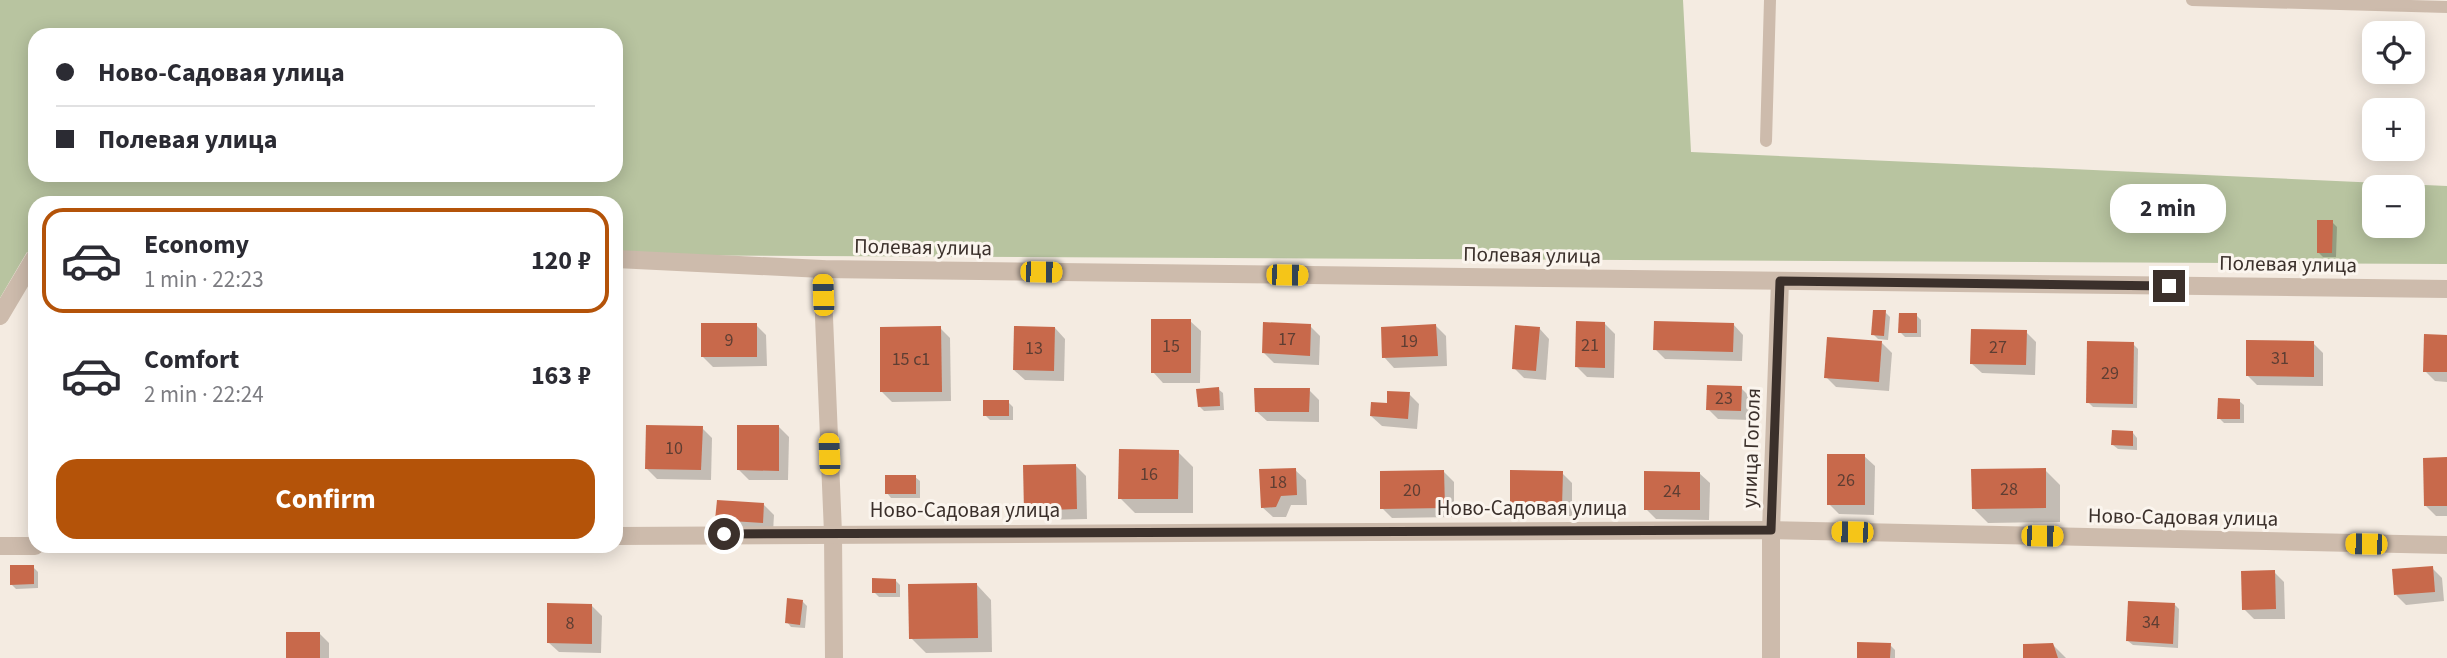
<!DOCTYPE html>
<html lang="en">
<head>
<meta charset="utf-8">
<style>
  :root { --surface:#fff; --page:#f7f7f7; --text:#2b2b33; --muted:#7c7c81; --line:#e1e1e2; --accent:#b45309 }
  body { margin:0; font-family:"Source Sans 3",sans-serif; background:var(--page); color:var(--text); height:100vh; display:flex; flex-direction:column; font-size:26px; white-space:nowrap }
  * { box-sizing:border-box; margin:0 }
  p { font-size:23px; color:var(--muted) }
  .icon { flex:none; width:38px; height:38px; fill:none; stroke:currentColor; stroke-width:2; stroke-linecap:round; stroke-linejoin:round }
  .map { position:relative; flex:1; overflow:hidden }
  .side { position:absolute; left:28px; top:196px; width:595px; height:357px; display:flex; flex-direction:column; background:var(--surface); border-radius:21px; box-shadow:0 4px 18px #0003 }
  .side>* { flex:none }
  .top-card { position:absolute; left:28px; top:28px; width:595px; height:154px; border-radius:21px; box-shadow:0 4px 18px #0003; display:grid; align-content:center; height:154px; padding:0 28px; background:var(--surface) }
  .buttons { position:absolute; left:2362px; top:21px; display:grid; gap:14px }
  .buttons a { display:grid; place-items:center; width:63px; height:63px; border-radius:14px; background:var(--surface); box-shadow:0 4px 18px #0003; font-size:35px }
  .end { position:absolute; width:32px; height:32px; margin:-16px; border:9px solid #3b302b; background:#fff; box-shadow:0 0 0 4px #fff }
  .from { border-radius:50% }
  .bubble { position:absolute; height:49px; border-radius:21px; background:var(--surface); box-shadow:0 4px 18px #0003; font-size:23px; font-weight:700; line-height:49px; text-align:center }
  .car { position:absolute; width:21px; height:42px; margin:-21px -10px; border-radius:9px; box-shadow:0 0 5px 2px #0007; background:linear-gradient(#f5c518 24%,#345 0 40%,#f5c518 0 76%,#345 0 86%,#f5c518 0) }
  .top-card b { display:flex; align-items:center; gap:24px; height:66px; font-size:26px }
  .top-card b+b { border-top:2px solid var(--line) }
  .top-card i { width:18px; height:18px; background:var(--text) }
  ul { padding:12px 0 0; list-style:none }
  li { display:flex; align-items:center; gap:21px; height:105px; margin:0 14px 10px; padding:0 14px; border:4px solid transparent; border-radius:21px }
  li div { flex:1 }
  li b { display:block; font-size:26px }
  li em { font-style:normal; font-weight:700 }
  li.active { border-color:var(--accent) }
  li>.icon { width:63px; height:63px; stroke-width:1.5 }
  .action { display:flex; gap:14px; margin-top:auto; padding:14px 28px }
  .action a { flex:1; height:80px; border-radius:21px; background:var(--accent); color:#fff; font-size:28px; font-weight:700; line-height:80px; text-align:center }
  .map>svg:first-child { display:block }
  .green { fill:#b8c4a0; fill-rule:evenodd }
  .shadow { fill:#0003 }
  .building { fill:#c8694b }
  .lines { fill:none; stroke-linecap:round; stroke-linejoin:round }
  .service { stroke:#cdbbac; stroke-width:12 }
  .minor { stroke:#cdbbac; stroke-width:18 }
  .route { stroke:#3b302b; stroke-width:9 }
  .labels { text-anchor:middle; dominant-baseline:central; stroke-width:6; stroke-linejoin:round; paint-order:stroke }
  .number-label { font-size:18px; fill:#5e3e33 }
  .street-label { font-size:21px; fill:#3b302b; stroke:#fbf5ee }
</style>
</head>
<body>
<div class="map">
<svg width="2447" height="658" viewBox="0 0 2447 658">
  <rect width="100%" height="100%" fill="#f4ebe1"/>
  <path class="green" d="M 0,0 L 1683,0 L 1691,152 L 2447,186 L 2447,264 L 616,255 L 616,203 L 35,203 L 35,252 L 27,252 L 0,298 ZM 35,35 L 616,35 L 616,175 L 35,175 ZM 2375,187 L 2413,187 L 2413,226 L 2375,226 Z"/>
  <g class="shadow">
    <path d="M 2332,222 L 2337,227 L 2336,257 L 2323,257 L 2318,252 Z"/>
    <path d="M 1885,312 L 1890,317 L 1888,340 L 1878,339 L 1873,334 Z"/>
    <path d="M 1916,315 L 1921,320 L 1921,337 L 1905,337 L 1900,332 Z"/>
    <path d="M 1190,321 L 1201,331 L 1200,383 L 1163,383 L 1153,372 Z"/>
    <path d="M 1605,324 L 1615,334 L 1614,378 L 1587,377 L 1577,367 Z"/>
    <path d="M 1733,324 L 1743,335 L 1742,361 L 1665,359 L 1655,349 Z"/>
    <path d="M 756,325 L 766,335 L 767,366 L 713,367 L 702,356 Z"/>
    <path d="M 1310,326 L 1320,336 L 1319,365 L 1274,363 L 1264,353 Z"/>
    <path d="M 1436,326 L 1446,336 L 1447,366 L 1394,368 L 1384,357 Z"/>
    <path d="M 940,328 L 950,338 L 951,401 L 892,402 L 882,392 Z"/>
    <path d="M 1055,328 L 1065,339 L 1064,381 L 1025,380 L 1014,370 Z"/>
    <path d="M 1539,328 L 1549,339 L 1546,380 L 1524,378 L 1514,368 Z"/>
    <path d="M 2026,332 L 2036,342 L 2035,375 L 1982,373 L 1971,363 Z"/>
    <path d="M 2447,336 L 2447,382 L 2435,381 L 2425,371 Z"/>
    <path d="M 1882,343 L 1892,353 L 1889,391 L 1836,387 L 1826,377 Z"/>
    <path d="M 2313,343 L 2323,353 L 2323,386 L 2257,385 L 2247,375 Z"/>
    <path d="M 2133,344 L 2138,349 L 2137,408 L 2093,407 L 2088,402 Z"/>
    <path d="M 1741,388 L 1751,398 L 1750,420 L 1718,419 L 1708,409 Z"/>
    <path d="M 1218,389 L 1223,393 L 1224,410 L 1204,411 L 1200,407 Z"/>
    <path d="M 1309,390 L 1319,400 L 1319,422 L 1267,421 L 1256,411 Z"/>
    <path d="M 1409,394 L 1419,404 L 1417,429 L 1382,426 L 1371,416 Z"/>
    <path d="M 2239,401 L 2244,405 L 2244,423 L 2224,423 L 2219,418 Z"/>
    <path d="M 1008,402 L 1013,407 L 1013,420 L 990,420 L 985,415 Z"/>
    <path d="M 779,427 L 789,437 L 788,480 L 749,480 L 739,470 Z"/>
    <path d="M 702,428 L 712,438 L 711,480 L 657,479 L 647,469 Z"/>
    <path d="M 2133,433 L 2137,438 L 2137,450 L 2118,449 L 2113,445 Z"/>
    <path d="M 1178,452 L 1193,467 L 1193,513 L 1135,513 L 1120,498 Z"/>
    <path d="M 1864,456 L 1875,466 L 1874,515 L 1839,514 L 1829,504 Z"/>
    <path d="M 2447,459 L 2447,516 L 2436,516 L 2426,506 Z"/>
    <path d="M 1075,465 L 1086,476 L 1087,519 L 1036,520 L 1026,510 Z"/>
    <path d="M 1295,470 L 1306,480 L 1307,505 L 1291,505 L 1286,517 L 1273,517 L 1262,507 Z"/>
    <path d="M 2045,470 L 2060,485 L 2060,522 L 1988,523 L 1973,508 Z"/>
    <path d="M 1444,472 L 1454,482 L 1454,517 L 1392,518 L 1382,508 Z"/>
    <path d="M 1562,473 L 1572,483 L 1572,516 L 1522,515 L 1511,505 Z"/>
    <path d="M 1699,473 L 1710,483 L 1709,520 L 1656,519 L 1646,509 Z"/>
    <path d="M 915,477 L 920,481 L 920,498 L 891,498 L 887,493 Z"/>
    <path d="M 763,504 L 774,515 L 773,532 L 727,530 L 717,520 Z"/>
    <path d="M 33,567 L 38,572 L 38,588 L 16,589 L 11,584 Z"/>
    <path d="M 2432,568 L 2442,578 L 2444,601 L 2406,605 L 2396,595 Z"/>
    <path d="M 2274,572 L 2284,582 L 2285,619 L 2254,619 L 2244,609 Z"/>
    <path d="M 895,580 L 900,585 L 900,597 L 879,597 L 874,592 Z"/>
    <path d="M 977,585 L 991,600 L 992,652 L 926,653 L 911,638 Z"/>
    <path d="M 802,601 L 807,606 L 805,628 L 791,627 L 787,622 Z"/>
    <path d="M 2175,605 L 2179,609 L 2178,648 L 2133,645 L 2128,641 Z"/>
    <path d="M 592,606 L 602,616 L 601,653 L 559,652 L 548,642 Z"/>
    <path d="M 319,633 L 329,643 L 329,658 L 287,658 Z"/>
    <path d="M 1890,645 L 1895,650 L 1895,658 L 1858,658 Z"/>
    <path d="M 2053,645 L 2066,658 L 2025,658 Z"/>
  </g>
  <g class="building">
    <path d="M 2317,220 L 2333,220 L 2332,253 L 2317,253 Z"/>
    <path d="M 1873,310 L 1886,310 L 1884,336 L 1871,335 Z"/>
    <path d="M 1899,313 L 1917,313 L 1917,333 L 1898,333 Z"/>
    <rect x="1151" y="319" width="40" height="54"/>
    <path d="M 1576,321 L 1605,322 L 1605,368 L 1575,367 Z"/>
    <path d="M 1654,321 L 1734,323 L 1733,352 L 1653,350 Z"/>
    <path d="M 1263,322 L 1311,324 L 1310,356 L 1262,353 Z"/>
    <rect x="701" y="323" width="56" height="34"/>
    <path d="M 1436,324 L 1438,356 L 1382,358 L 1381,327 Z"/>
    <path d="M 1515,325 L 1540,327 L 1536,371 L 1512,369 Z"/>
    <path d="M 941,326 L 942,392 L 880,392 L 880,327 Z"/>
    <path d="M 1014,326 L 1055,327 L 1054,371 L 1013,370 Z"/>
    <path d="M 1971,329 L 2027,330 L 2026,365 L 1970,364 Z"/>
    <path d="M 2424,334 L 2447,335 L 2447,372 L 2423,372 Z"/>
    <path d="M 1827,337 L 1882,341 L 1879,382 L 1824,378 Z"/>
    <path d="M 2246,340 L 2314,341 L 2314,377 L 2246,376 Z"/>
    <path d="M 2087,341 L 2134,342 L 2133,404 L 2086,403 Z"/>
    <path d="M 1707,385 L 1742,386 L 1741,411 L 1706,410 Z"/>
    <path d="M 1219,387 L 1220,406 L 1198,407 L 1196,389 Z"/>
    <path d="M 1254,388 L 1310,388 L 1309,412 L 1255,412 Z"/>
    <path d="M 1387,391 L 1410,392 L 1408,419 L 1370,416 L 1371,402 L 1387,403 Z"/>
    <path d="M 2218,398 L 2240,399 L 2240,419 L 2217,419 Z"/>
    <rect x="983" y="400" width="26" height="16"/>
    <path d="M 646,425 L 703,426 L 701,470 L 645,469 Z"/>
    <path d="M 737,425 L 779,425 L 779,471 L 737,470 Z"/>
    <path d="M 2112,430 L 2133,431 L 2133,446 L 2111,445 Z"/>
    <path d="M 1119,449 L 1179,450 L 1178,499 L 1118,499 Z"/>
    <rect x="1827" y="454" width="38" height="51"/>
    <path d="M 2447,457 L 2447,506 L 2424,506 L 2423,458 Z"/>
    <path d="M 1076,464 L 1077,509 L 1024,511 L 1023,465 Z"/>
    <path d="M 1296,468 L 1297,495 L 1281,496 L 1276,507 L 1261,508 L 1259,469 Z"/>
    <path d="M 2046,468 L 2046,508 L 1972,509 L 1971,469 Z"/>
    <path d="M 1444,470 L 1445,508 L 1380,509 L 1380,471 Z"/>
    <path d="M 1510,470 L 1563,471 L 1562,507 L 1510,505 Z"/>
    <path d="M 1644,471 L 1700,472 L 1700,510 L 1644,510 Z"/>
    <rect x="885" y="475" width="31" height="19"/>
    <path d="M 717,500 L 764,503 L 763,523 L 715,520 Z"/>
    <path d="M 10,565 L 34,565 L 34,584 L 10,585 Z"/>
    <path d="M 2433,566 L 2435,592 L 2394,595 L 2392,569 Z"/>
    <path d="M 2275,570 L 2276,609 L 2242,610 L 2241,571 Z"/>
    <path d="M 872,578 L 896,579 L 896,593 L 872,593 Z"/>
    <path d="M 977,583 L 978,638 L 909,639 L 908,584 Z"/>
    <path d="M 787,598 L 803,600 L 800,625 L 785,623 Z"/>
    <path d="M 2128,601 L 2175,603 L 2173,644 L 2126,641 Z"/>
    <path d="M 547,603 L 592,604 L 592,644 L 547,643 Z"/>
    <rect x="286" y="632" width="34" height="26"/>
    <path d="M 1857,642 L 1891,643 L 1890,658 L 1857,658 Z"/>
    <path d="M 2053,643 L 2058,658 L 2023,658 L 2023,644 Z"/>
  </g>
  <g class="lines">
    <g class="service">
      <path d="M 2192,0 L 2447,7"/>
      <path d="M 1766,141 L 1770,0"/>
    </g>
    <g class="minor">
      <path d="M 616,259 L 822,269 L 2447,289"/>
      <path d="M 822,269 L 833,533 L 834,658"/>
      <path d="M 0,316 L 35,257"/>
      <path d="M 616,536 L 1771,530 L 2447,545"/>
      <path d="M 0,546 L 35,546"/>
      <path d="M 1771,658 L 1771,530 L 1780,281"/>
    </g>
  </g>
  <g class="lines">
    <path class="route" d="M 724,534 L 1771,530 L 1780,281 L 2169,286"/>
  </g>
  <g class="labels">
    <g class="number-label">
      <text x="1287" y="339">17</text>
      <text x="729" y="340">9</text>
      <text x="1409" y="341">19</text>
      <text x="1590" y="345">21</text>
      <text x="1171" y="346">15</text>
      <text x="1998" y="347">27</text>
      <text x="1034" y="348">13</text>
      <text x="2280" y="358">31</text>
      <text x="911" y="359">15 с1</text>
      <text x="2110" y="373">29</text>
      <text x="1724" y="398">23</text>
      <text x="674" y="448">10</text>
      <text x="1149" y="474">16</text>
      <text x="1846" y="480">26</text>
      <text x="1278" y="482">18</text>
      <text x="2009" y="489">28</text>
      <text x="1412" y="490">20</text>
      <text x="1672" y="491">24</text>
      <text x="2151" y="622">34</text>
      <text x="570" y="623">8</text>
    </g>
    <g class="street-label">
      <text transform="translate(923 247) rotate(1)">Полевая улица</text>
      <text transform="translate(1532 255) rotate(1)">Полевая улица</text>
      <text transform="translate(2288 264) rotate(1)">Полевая улица</text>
      <text transform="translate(1751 448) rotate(-88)">улица Гоголя</text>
      <text x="1532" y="508">Ново-Садовая улица</text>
      <text x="965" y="510">Ново-Садовая улица</text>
      <text transform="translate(2183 517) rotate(1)">Ново-Садовая улица</text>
    </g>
  </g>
</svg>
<div class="buttons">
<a><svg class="icon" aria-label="locate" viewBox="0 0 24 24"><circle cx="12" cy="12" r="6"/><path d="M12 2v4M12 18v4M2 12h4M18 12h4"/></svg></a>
<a>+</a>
<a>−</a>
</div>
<i class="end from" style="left:724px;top:534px"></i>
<i class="end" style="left:2169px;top:286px"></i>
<div class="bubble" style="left:2110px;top:184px;width:116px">2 min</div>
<i class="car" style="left:1041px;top:272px;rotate:91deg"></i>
<i class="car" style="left:1287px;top:275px;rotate:91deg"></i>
<i class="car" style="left:823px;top:295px;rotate:358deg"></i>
<i class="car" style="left:829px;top:454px;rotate:358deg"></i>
<i class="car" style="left:1852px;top:532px;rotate:271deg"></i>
<i class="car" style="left:2042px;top:536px;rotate:91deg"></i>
<i class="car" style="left:2366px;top:544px;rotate:271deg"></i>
<div class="top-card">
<b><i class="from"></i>Ново-Садовая улица</b>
<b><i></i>Полевая улица</b>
</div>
<section class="side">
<ul>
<li class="active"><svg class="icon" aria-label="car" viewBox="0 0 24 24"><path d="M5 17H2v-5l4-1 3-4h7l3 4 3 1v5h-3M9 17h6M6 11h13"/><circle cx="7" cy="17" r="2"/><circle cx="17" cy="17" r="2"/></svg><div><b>Economy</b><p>1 min · 22:23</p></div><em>120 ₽</em></li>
<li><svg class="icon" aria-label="car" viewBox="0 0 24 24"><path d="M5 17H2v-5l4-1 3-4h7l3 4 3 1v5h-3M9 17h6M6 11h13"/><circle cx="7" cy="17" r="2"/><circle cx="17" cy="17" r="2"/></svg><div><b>Comfort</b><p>2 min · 22:24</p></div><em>163 ₽</em></li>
</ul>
<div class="action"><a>Confirm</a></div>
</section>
</div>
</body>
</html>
